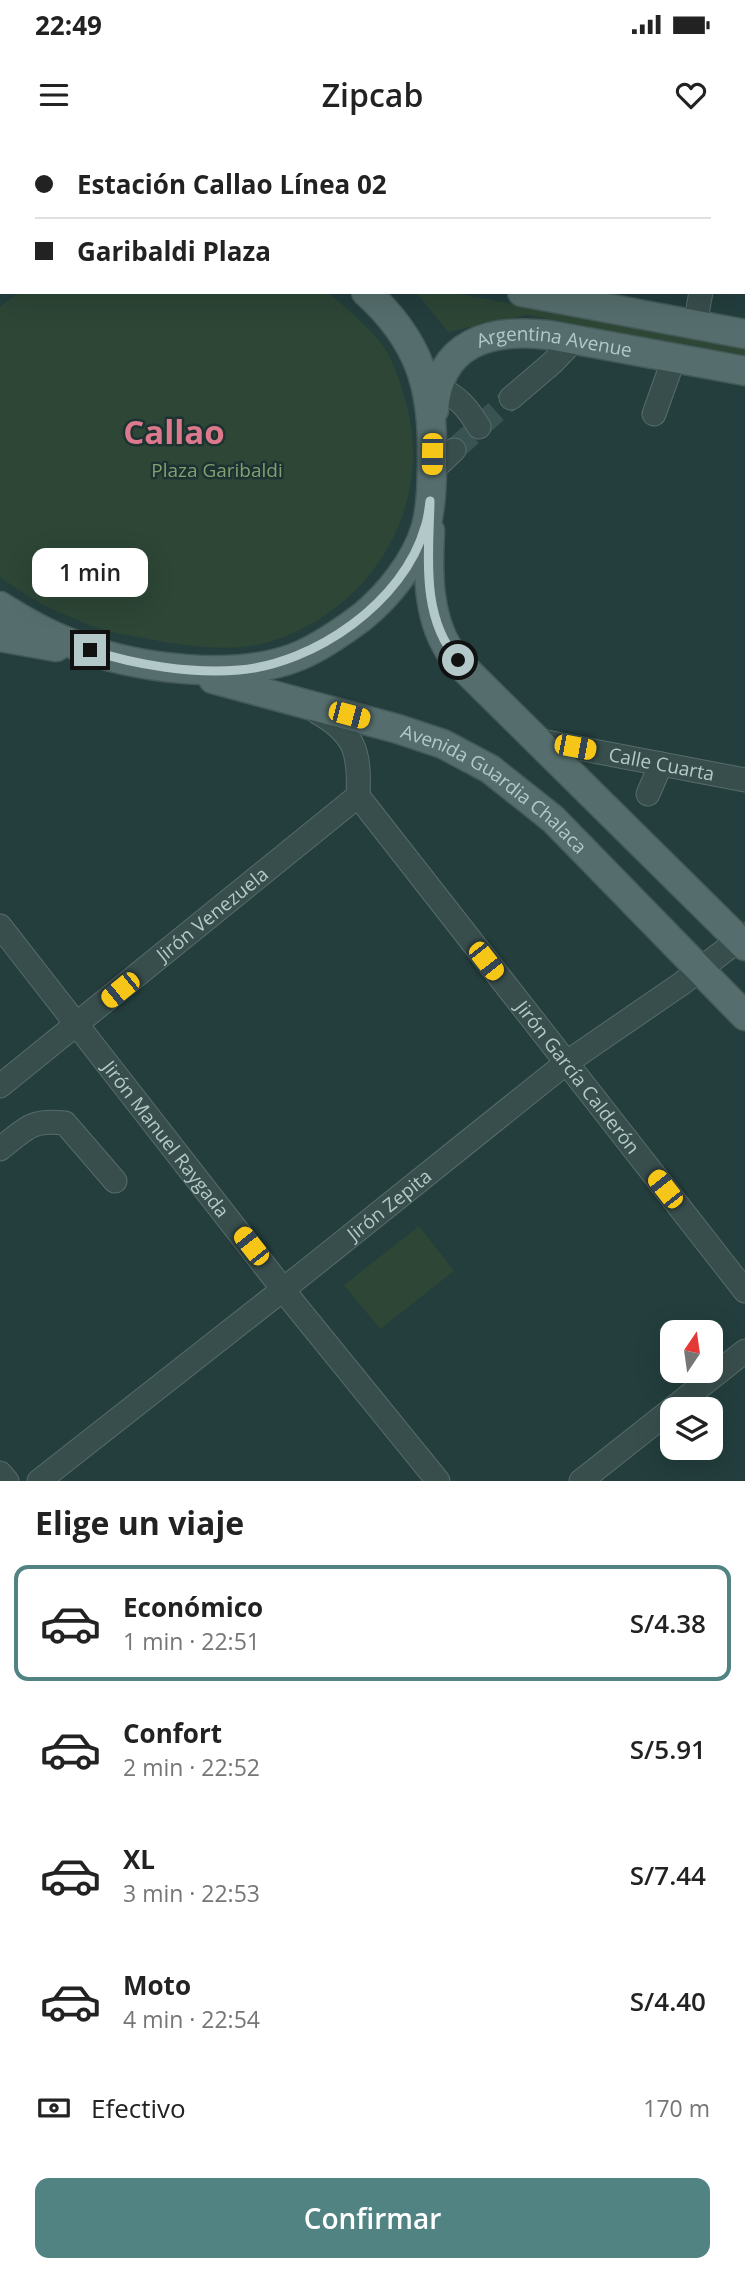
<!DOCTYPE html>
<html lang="es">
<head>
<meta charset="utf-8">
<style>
  :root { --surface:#fff; --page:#f2f2f2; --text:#222; --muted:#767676; --line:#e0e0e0; --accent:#508382 }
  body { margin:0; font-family:"Open Sans",sans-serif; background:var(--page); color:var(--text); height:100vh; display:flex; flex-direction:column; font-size:26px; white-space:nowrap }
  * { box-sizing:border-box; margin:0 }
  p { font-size:23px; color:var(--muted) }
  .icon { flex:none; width:38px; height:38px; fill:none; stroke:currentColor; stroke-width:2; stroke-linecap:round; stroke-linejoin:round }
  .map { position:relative; height:1341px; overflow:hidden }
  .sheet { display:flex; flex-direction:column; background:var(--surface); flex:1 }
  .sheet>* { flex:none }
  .hud { position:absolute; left:0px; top:0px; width:746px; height:154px; box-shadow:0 7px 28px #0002; display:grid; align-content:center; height:154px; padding:0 35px; background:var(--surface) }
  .needle { width:46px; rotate:13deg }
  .controls { position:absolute; left:660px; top:1180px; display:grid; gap:14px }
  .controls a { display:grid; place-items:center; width:63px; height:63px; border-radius:14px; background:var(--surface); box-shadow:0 7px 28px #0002; font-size:35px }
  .end { position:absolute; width:32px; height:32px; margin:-16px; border:9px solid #b3c9c9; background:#111; box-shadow:0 0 0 4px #111 }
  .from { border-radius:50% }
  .bubble { position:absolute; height:49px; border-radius:14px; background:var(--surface); box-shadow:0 7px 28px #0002; font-size:23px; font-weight:600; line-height:49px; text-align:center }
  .car { position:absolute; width:21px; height:42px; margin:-21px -10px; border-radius:9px; box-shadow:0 0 5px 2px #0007; background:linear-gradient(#f5c518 24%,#345 0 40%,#f5c518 0 76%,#345 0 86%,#f5c518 0) }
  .hud b { display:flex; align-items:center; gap:24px; height:66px; font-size:26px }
  .hud b+b { border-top:2px solid var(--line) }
  .hud i { width:18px; height:18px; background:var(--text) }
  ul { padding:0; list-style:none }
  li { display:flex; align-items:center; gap:21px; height:116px; margin:0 14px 10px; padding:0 21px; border:4px solid transparent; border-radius:14px }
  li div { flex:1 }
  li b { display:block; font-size:26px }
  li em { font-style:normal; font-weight:600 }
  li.selected { border-color:var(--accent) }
  li>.icon { width:63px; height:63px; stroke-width:1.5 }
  h2 { padding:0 35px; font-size:32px; line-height:84px }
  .pay { display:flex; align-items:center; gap:18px; height:77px; padding:0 35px; font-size:26px }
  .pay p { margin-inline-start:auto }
  .cta { display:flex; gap:14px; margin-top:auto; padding:14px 35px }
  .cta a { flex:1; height:80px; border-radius:14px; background:var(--accent); color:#fff; font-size:28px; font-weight:600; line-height:80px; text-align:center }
  .status { display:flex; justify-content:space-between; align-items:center; height:49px; padding:0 35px; background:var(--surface); direction:ltr }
  .status svg { height:19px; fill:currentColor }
  header { display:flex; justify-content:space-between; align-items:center; height:91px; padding:0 35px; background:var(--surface); font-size:32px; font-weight:600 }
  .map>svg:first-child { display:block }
  .green { fill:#2d4636 }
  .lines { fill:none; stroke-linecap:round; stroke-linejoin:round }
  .minor-tunnel { stroke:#395352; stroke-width:23; stroke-dasharray:23 11; stroke-linecap:butt }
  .minor-casing { stroke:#566c6b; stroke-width:25 }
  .major-casing { stroke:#445a59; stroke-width:31 }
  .minor { stroke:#384e4d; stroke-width:23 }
  .major { stroke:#556e6d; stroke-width:28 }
  .route { stroke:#b3c9c9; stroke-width:9 }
  .labels { text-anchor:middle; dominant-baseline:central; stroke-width:5; stroke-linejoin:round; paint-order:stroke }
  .street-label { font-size:19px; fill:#b3c9c9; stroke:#1d3332 }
  .park-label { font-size:19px; fill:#849f71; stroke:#1d3332 }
  .town-label { font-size:33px; font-weight:bold; fill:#dc798c; stroke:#1d3332 }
</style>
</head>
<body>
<div class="status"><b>22:49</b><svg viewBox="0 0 49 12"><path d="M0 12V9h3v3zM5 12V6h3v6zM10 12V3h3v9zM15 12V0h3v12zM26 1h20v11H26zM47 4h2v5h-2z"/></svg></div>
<header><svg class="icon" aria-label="menu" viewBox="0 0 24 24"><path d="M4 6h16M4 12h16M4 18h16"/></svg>Zipcab<svg class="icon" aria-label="heart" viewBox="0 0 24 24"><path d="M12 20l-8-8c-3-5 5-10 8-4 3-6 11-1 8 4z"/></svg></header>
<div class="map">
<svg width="745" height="1341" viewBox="0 0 745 1341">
  <rect width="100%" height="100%" fill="#233e3d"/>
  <g class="green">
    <path d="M 19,152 L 327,152 C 346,168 366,184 381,203 C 392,218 399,238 404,256 C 438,362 373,471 269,502 C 227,514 180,505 138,497 C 126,495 113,493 101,489 C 85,484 68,476 52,469 C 35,462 19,449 2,439 L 0,437 L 0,167 Z"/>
    <path d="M 416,152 L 448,152 L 745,207 L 745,217 L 527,175 L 448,192 Z"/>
    <path d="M 419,1086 L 454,1131 L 380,1189 L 344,1145 Z"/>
  </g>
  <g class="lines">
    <path class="minor-tunnel" d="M 454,310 L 511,258"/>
    <defs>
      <g id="minor">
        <path d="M 419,0 L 421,2"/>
        <path d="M 611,0 L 611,2"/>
        <path d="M 289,2 L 291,0"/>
        <path d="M 358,2 L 358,0"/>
        <path d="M 500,2 L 502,0"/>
        <path d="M 706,2 L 706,0"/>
        <path d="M 695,185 L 701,152"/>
        <path d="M 438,247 C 459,258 467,267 479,287"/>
        <path d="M 511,258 L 552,223 L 575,199"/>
        <path d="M 654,274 L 674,218"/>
        <path d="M 432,331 L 454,310"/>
        <path d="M 317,572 C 356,594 360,613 358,656"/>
        <path id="s1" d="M 536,600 L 745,640"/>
        <path d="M 648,654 L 661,624"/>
        <path id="s2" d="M 358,656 L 745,1151"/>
        <path id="s3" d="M 0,786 L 296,1166 L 438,1341"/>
        <path id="s4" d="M 0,946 L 358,656"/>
        <path d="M 0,1009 C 26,989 30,979 65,983 L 115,1041"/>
        <path d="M 672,1269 L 745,1211"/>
        <path d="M 0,1333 L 7,1341"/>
        <path id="s5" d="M 39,1341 L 304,1133 L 566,923 L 681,844 L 745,795"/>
        <path d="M 581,1341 L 672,1269"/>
      </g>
      <g id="major">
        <path d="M 0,43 L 2,44"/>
        <path d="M 0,133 L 2,131"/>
        <path d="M 522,152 L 745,194"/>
        <path id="s6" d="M 434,270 C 439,202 490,188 549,195 L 745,231"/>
        <path d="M 430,391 C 428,431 427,475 449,510 C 454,518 461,525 467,531 L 745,806"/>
        <path d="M 0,466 C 22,480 45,493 70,503 C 133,529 236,542 299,516 C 322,506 342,492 362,477 C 389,455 416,421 426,387 C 432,363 432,337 432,313 C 433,245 418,199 366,152"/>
        <path d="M 0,497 L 56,507"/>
        <path id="s7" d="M 213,539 L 398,589 L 443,604 L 490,629 L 553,679 L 745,876"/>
      </g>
    </defs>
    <use href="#minor" class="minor-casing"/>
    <use href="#major" class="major-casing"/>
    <use href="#minor" class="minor"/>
    <use href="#major" class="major"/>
  </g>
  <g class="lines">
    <path class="route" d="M 90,510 C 136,525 191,534 239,530 C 314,524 404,462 425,387 C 428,379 429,369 430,361 C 429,414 420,477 458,520"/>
  </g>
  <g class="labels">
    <g class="street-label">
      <text stroke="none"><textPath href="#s6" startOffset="164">Argentina Avenue</textPath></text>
      <text stroke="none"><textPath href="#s1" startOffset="128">Calle Cuarta</textPath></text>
      <text stroke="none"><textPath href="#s7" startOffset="306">Avenida Guardia Chalaca</textPath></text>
      <text stroke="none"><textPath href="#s4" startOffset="273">Jirón Venezuela</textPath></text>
      <text stroke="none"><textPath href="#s2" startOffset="357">Jirón García Calderón</textPath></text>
      <text stroke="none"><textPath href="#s3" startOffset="270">Jirón Manuel Raygada</textPath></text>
      <text stroke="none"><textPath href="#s5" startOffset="446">Jirón Zepita</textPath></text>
    </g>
    <g class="park-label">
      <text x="217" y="330">Plaza Garibaldi</text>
    </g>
    <g class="town-label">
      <text x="174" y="291">Callao</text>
    </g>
  </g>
</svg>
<div class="controls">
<a><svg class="needle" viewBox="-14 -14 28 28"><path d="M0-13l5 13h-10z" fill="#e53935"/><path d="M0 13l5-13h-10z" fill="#767676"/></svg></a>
<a><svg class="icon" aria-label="layers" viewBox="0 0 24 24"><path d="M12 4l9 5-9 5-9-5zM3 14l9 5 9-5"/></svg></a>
</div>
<i class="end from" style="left:458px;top:520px"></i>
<i class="end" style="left:90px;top:510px"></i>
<div class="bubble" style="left:32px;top:408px;width:116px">1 min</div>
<i class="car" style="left:432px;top:314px;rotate:181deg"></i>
<i class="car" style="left:349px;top:575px;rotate:105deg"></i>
<i class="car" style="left:575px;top:607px;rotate:101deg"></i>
<i class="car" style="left:486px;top:821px;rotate:142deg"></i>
<i class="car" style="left:120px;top:850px;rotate:231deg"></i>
<i class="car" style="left:665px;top:1049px;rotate:322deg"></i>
<i class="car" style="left:251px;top:1106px;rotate:322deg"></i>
<div class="hud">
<b><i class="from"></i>Estación Callao Línea 02</b>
<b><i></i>Garibaldi Plaza</b>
</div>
</div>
<section class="sheet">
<h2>Elige un viaje</h2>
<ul>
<li class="selected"><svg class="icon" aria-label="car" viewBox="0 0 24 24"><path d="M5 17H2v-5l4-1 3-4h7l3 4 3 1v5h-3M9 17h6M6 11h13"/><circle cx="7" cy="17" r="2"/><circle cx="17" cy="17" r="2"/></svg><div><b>Económico</b><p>1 min · 22:51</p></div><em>S/4.38</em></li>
<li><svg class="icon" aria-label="car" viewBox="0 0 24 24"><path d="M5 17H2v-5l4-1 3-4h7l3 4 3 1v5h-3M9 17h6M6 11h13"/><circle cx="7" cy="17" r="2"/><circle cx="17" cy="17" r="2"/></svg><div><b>Confort</b><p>2 min · 22:52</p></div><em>S/5.91</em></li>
<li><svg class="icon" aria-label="car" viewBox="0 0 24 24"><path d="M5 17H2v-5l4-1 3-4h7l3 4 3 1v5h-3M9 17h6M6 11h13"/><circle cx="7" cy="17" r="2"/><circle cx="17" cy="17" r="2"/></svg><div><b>XL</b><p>3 min · 22:53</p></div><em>S/7.44</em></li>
<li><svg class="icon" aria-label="car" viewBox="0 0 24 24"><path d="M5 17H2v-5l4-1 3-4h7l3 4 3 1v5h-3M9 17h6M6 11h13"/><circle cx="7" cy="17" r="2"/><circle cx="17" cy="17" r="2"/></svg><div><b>Moto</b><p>4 min · 22:54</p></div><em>S/4.40</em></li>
</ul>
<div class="pay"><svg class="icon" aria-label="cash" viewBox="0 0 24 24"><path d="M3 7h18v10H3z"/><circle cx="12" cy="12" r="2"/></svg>Efectivo<p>170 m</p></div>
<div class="cta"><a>Confirmar</a></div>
</section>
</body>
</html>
